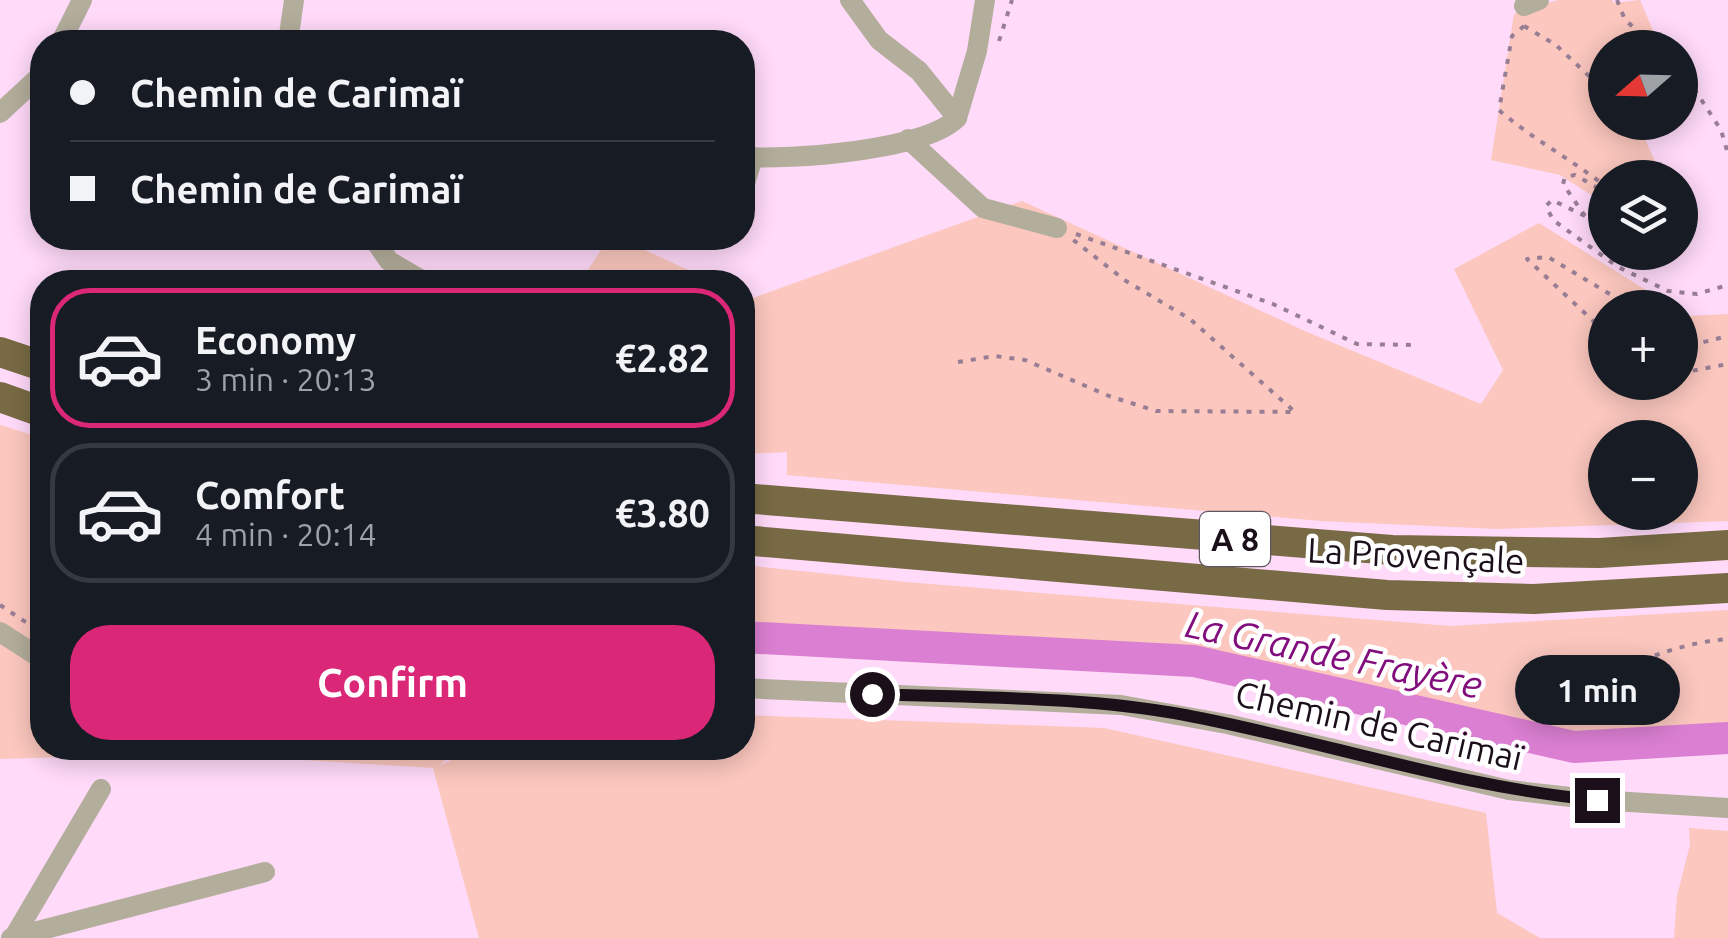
<!DOCTYPE html>
<html lang="en">
<head>
<meta charset="utf-8">
<style>
  :root { --surface:#171b24; --page:#20242c; --text:#f1f3f6; --muted:#9ea1a6; --line:#363941; --accent:#db2777 }
  body { margin:0; font-family:Ubuntu,sans-serif; background:var(--page); color:var(--text); height:100vh; display:flex; flex-direction:column; font-size:38px; white-space:nowrap }
  * { box-sizing:border-box; margin:0 }
  p { font-size:32px; color:var(--muted) }
  .icon { flex:none; width:55px; height:55px; fill:none; stroke:currentColor; stroke-width:2; stroke-linecap:round; stroke-linejoin:round }
  .map { position:relative; flex:1; overflow:hidden }
  .drawer { position:absolute; left:30px; top:270px; width:725px; height:490px; display:flex; flex-direction:column; background:var(--surface); border-radius:40px; box-shadow:0 5px 25px #0003 }
  .drawer>* { flex:none }
  .hud { position:absolute; left:30px; top:30px; width:725px; height:220px; border-radius:40px; box-shadow:0 5px 25px #0003; display:grid; align-content:center; height:220px; padding:0 40px; background:var(--surface) }
  .needle { width:65px; rotate:250deg }
  .buttons { position:absolute; left:1588px; top:30px; display:grid; gap:20px }
  .buttons a { display:grid; place-items:center; width:110px; height:110px; border-radius:50%; background:var(--surface); box-shadow:0 5px 25px #0003; font-size:50px }
  .end { position:absolute; width:45px; height:45px; margin:-22px; border:12px solid #1b0f1a; background:#fff; box-shadow:0 0 0 5px #fff }
  .from { border-radius:50% }
  .bubble { position:absolute; height:70px; border-radius:35px; background:var(--surface); box-shadow:0 5px 25px #0003; font-size:32px; font-weight:700; line-height:70px; text-align:center }
  .hud b { display:flex; align-items:center; gap:35px; height:95px; font-size:38px }
  .hud b+b { border-top:2px solid var(--line) }
  .hud i { width:25px; height:25px; background:var(--text) }
  ul { padding:18px 0 0; list-style:none }
  li { display:flex; align-items:center; gap:30px; height:140px; margin:0 20px 15px; padding:0 20px; border:5px solid var(--line); border-radius:40px }
  li div { flex:1 }
  li b { display:block; font-size:38px }
  li em { font-style:normal; font-weight:700 }
  li.active { border-color:var(--accent) }
  li>.icon { width:90px; height:90px; stroke-width:1.5 }
  .button { display:flex; gap:20px; margin-top:auto; padding:20px 40px }
  .button a { flex:1; height:115px; border-radius:40px; background:var(--accent); color:#fff; font-size:40px; font-weight:700; line-height:115px; text-align:center }
  .map>svg:first-child { display:block }
  .green { fill:#fbc7be; fill-rule:evenodd }
  .lines { fill:none; stroke-linecap:round; stroke-linejoin:round }
  .river { stroke:#db7fd2; stroke-width:32 }
  .path { stroke:#987e94; stroke-width:4; stroke-dasharray:5 8; stroke-linecap:butt }
  .minor { stroke:#b3ad9b; stroke-width:20 }
  .highway { stroke:#786a44; stroke-width:30 }
  .route { stroke:#1b0f1a; stroke-width:12 }
  .labels { text-anchor:middle; dominant-baseline:central; stroke-width:9; stroke-linejoin:round; paint-order:stroke }
  .shield { fill:#fff; stroke:#5f575f; stroke-width:2.5 }
  .shield-label { font-size:32px; font-weight:bold; fill:#1b0f1a }
  .street-label { font-size:35px; fill:#1b0f1a; stroke:#fff }
  .water-label { font-size:38px; font-style:italic; fill:#820d7c; stroke:#fff }
</style>
</head>
<body>
<div class="map">
<svg width="1728" height="938" viewBox="0 0 1728 938">
  <rect width="100%" height="100%" fill="#ffdaf9"/>
  <g class="green">
    <path d="M 1558,0 L 1612,0 L 1614,3 L 1640,0 L 1660,47 L 1605,48 L 1605,122 L 1638,123 L 1662,177 L 1605,178 L 1605,204 L 1560,175 L 1491,160 L 1514,14 Z"/>
    <path d="M 1022,201 L 1307,332 L 1481,404 L 1503,370 L 1454,269 L 1539,223 L 1673,307 L 1605,308 L 1605,382 L 1680,382 L 1680,312 L 1687,316 L 1728,314 L 1728,521 L 1497,529 L 1321,521 L 787,475 L 787,452 L 743,454 L 742,296 L 750,299 ZM 1605,438 L 1680,438 L 1680,512 L 1605,512 Z"/>
    <path d="M 609,238 L 619,238 L 714,282 L 580,282 Z"/>
    <path d="M 0,425 L 42,438 L 42,748 L 458,748 L 439,766 L 475,748 L 742,748 L 743,715 L 1104,728 L 1486,813 L 1497,913 L 1540,938 L 479,938 L 433,768 L 190,753 L 0,759 Z"/>
    <path d="M 742,565 L 906,582 L 1451,626 L 1728,610 L 1728,730 L 1552,733 L 1155,647 L 743,627 Z"/>
    <path d="M 1689,828 L 1728,831 L 1728,938 L 1674,938 L 1677,896 L 1690,845 Z"/>
  </g>
  <g class="lines">
    <path class="river" d="M 742,637 L 1194,661 L 1574,747 L 1728,738"/>
    <g class="path">
      <path d="M 1617,0 L 1625,20 L 1658,48"/>
      <path d="M 1524,26 L 1512,36 L 1499,110 C 1532,139 1571,159 1605,186"/>
      <path d="M 1524,26 L 1556,45 L 1605,91"/>
      <path d="M 999,41 L 1012,0"/>
      <path d="M 1680,67 L 1721,130 L 1728,154"/>
      <path d="M 1585,216 L 1552,200 L 1546,206 L 1553,220 L 1618,267 L 1668,291 L 1697,294 L 1728,285"/>
      <path d="M 1585,216 L 1563,184 L 1565,177 L 1575,175 L 1605,192"/>
      <path d="M 1076,234 L 1273,304 L 1357,344 L 1416,345"/>
      <path d="M 1605,332 L 1527,259 L 1548,257 L 1633,308"/>
      <path d="M 1680,335 L 1696,344 L 1728,336"/>
      <path d="M 958,362 L 995,356 L 1025,360 L 1109,396 L 1156,411 L 1295,412 L 1190,319 L 1126,281 L 1072,239"/>
      <path d="M 1680,373 L 1728,364"/>
      <path d="M 0,605 L 42,633"/>
      <path d="M 1572,693 C 1621,668 1673,643 1728,639"/>
    </g>
    <g class="minor">
      <path d="M 850,0 L 879,40 L 919,71 L 957,118"/>
      <path d="M 1524,6 L 1539,0"/>
      <path d="M 61,42 L 82,0"/>
      <path d="M 288,42 L 294,0"/>
      <path d="M 0,113 L 42,74"/>
      <path d="M 957,118 L 977,51 L 985,0"/>
      <path d="M 908,139 L 983,208 L 1057,228"/>
      <path d="M 742,157 C 789,160 925,151 957,118"/>
      <path d="M 742,193 L 753,157"/>
      <path d="M 373,238 L 389,261 L 425,282"/>
      <path d="M 0,632 L 42,659"/>
      <path d="M 742,688 L 1121,705 L 1227,724 L 1509,790 L 1597,800 L 1728,808"/>
      <path d="M 15,935 L 101,789"/>
      <path d="M 11,938 L 265,872"/>
    </g>
    <g class="highway">
      <path d="M 0,352 L 42,366"/>
      <path d="M 0,397 L 42,412"/>
      <path d="M 742,498 L 1392,550 L 1599,553 L 1728,545"/>
      <path d="M 742,540 L 1387,595 L 1534,599 L 1728,588"/>
    </g>
  </g>
  <g class="lines">
    <path class="route" d="M 872,694 C 977,698 1082,696 1185,715 C 1323,741 1456,787 1597,800"/>
  </g>
  <g class="labels">
    <rect class="shield" x="1200" y="512" width="70" height="54" rx="8"/>
    <g class="shield-label">
      <text x="1235" y="539">A 8</text>
    </g>
    <g class="street-label">
      <text transform="translate(1416 555) rotate(3)">La Provençale</text>
      <text transform="translate(1379 725) rotate(13)">Chemin de Carimaï</text>
    </g>
    <g class="water-label">
      <text transform="translate(1334 654) rotate(12)">La Grande Frayère</text>
    </g>
  </g>
</svg>
<div class="buttons">
<a><svg class="needle" viewBox="-14 -14 28 28"><path d="M0-13l5 13h-10z" fill="#e53935"/><path d="M0 13l5-13h-10z" fill="#9ea1a6"/></svg></a>
<a><svg class="icon" aria-label="layers" viewBox="0 0 24 24"><path d="M12 4l9 5-9 5-9-5zM3 14l9 5 9-5"/></svg></a>
<a>+</a>
<a>−</a>
</div>
<i class="end from" style="left:872px;top:694px"></i>
<i class="end" style="left:1597px;top:800px"></i>
<div class="bubble" style="left:1515px;top:655px;width:165px">1 min</div>
<div class="hud">
<b><i class="from"></i>Chemin de Carimaï</b>
<b><i></i>Chemin de Carimaï</b>
</div>
<section class="drawer">
<ul>
<li class="active"><svg class="icon" aria-label="car" viewBox="0 0 24 24"><path d="M5 17H2v-5l4-1 3-4h7l3 4 3 1v5h-3M9 17h6M6 11h13"/><circle cx="7" cy="17" r="2"/><circle cx="17" cy="17" r="2"/></svg><div><b>Economy</b><p>3 min · 20:13</p></div><em>€2.82</em></li>
<li><svg class="icon" aria-label="car" viewBox="0 0 24 24"><path d="M5 17H2v-5l4-1 3-4h7l3 4 3 1v5h-3M9 17h6M6 11h13"/><circle cx="7" cy="17" r="2"/><circle cx="17" cy="17" r="2"/></svg><div><b>Comfort</b><p>4 min · 20:14</p></div><em>€3.80</em></li>
</ul>
<div class="button"><a>Confirm</a></div>
</section>
</div>
</body>
</html>
